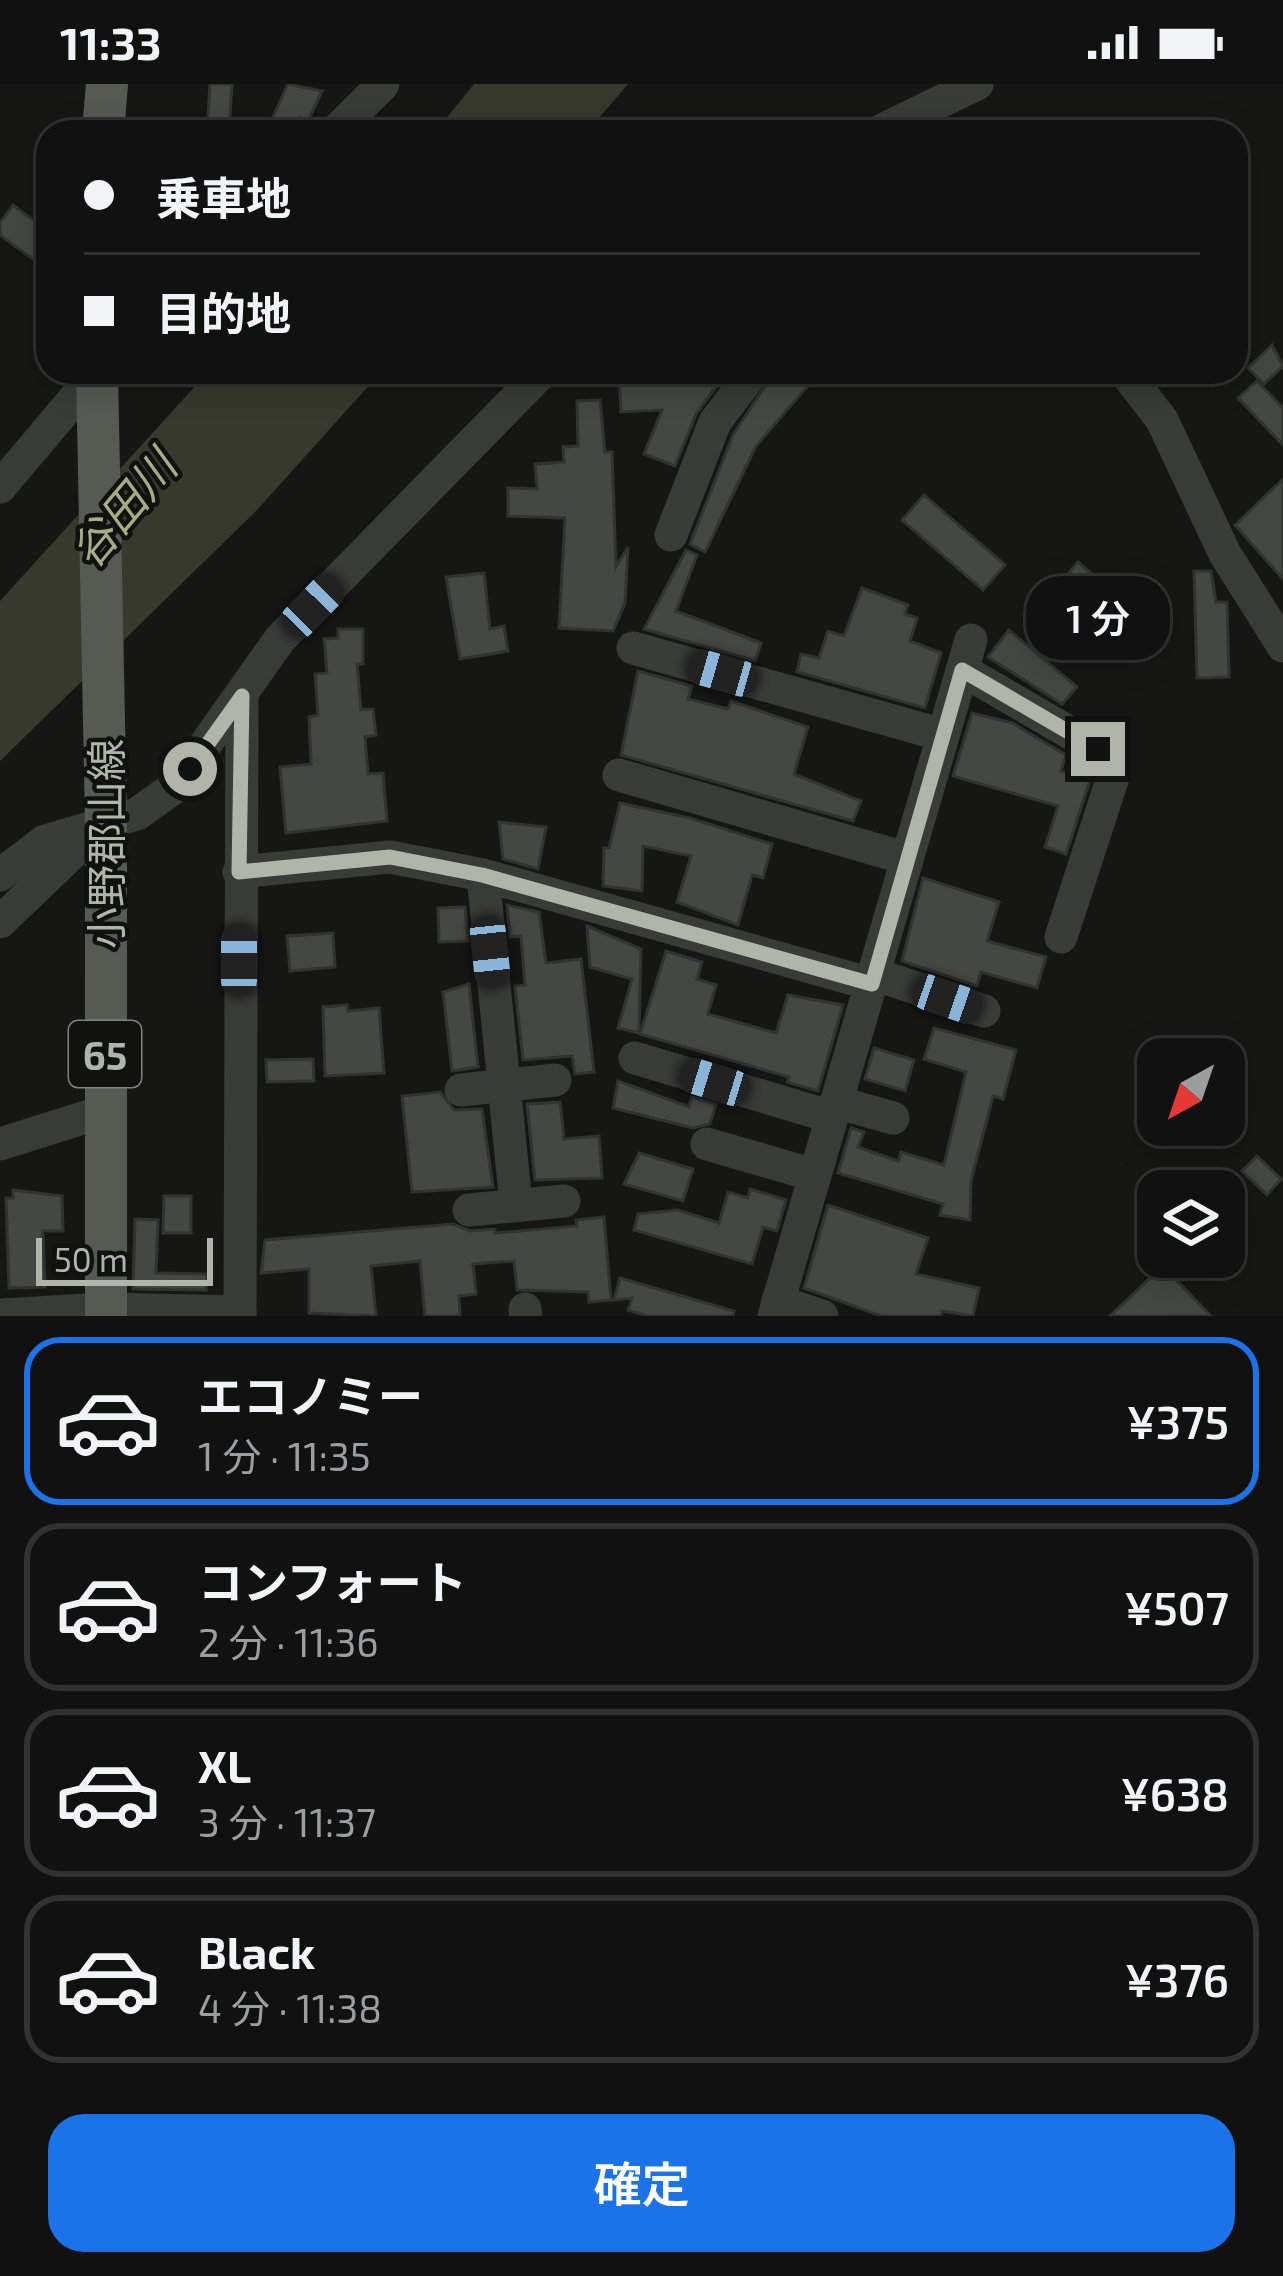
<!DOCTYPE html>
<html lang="ja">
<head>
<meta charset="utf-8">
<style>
  :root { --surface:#101110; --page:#1e1f1e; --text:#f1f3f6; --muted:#9c9d9f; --line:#303130; --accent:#1a73e8 }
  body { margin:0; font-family:"Exo 2","Noto Sans JP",sans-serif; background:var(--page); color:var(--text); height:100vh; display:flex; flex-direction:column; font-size:45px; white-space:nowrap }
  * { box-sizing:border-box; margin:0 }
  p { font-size:39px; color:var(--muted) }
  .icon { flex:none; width:66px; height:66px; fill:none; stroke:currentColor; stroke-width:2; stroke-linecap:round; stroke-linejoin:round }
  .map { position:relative; height:1232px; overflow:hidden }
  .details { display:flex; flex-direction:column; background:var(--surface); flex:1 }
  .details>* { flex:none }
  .banner { position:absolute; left:36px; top:36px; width:1212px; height:264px; border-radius:36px; box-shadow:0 6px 30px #0003,0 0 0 3px var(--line); display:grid; align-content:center; height:264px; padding:0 48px; background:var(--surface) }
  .needle { width:78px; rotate:220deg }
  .fabs { position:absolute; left:1137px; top:954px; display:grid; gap:24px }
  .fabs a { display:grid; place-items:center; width:108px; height:108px; border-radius:24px; background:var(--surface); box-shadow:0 6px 30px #0003,0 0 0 3px var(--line); font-size:60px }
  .scale { position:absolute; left:36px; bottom:30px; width:177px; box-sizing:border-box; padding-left:12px; border:6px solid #b1b5a9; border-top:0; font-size:33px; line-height:42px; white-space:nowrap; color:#b1b5a9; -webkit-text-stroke:9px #111210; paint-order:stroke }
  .end { position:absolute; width:54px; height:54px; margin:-27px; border:15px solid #b1b5a9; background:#111; box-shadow:0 0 0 6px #111 }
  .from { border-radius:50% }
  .bubble { position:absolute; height:84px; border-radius:36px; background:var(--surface); box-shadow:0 6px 30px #0003,0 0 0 3px var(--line); font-size:39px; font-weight:600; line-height:84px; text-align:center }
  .car { position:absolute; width:36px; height:72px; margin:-36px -18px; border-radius:15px; box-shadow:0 0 9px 3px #0007; background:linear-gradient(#222 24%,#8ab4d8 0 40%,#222 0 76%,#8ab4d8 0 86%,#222 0) }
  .banner b { display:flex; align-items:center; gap:42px; height:114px; font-size:45px }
  .banner b+b { border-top:3px solid var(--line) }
  .banner i { width:30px; height:30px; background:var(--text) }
  ul { padding:21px 0 0; list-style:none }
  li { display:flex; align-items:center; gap:36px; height:168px; margin:0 24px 18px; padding:0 24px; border:6px solid var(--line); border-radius:36px }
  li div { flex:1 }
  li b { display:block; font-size:45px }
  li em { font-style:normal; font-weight:600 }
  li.selected { border-color:var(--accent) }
  li>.icon { width:108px; height:108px; stroke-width:1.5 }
  .button { display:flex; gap:24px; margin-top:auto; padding:24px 48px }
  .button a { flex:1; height:138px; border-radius:36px; background:var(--accent); color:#fff; font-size:48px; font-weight:600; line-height:138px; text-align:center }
  .status { display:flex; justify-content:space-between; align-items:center; height:84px; padding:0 60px; background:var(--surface); direction:ltr }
  .status svg { height:33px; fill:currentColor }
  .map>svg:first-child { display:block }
  .water { fill:#38392d }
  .building { fill:#444742; stroke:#30332f; stroke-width:3 }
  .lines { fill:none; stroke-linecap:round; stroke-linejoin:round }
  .minor { stroke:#393b37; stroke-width:33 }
  .major { stroke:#575a53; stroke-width:42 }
  .route { stroke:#b1b5a9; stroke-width:15 }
  .labels { text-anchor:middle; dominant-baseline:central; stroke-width:9; stroke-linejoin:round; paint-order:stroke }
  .shield { fill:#111210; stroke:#81847b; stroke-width:3 }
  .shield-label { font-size:39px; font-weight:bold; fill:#b1b5a9 }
  .street-label { font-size:42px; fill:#b1b5a9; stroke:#111210 }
  .water-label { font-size:45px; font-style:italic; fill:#a7ad83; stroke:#111210 }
</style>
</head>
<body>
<div class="status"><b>11:33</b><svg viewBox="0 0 49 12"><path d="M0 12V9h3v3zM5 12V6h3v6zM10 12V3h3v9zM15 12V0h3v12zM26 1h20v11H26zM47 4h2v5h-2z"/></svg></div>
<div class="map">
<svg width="1283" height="1232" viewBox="0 0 1283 1232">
  <rect width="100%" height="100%" fill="#161715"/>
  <g class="water">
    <path d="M 474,0 L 628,0 L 587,48 L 435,48 Z"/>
    <path d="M 208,288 L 381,288 L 257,426 L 0,677 L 0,517 Z"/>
  </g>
  <g class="building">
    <path d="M 210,0 L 232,0 L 229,48 L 207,48 Z"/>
    <path d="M 288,0 L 322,7 L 308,37 L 300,33 L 287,48 L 266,48 Z"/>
    <path d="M 13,121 L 48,147 L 48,186 L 0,151 L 0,139 Z"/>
    <path d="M 1272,261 L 1283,282 L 1264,300 L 1248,284 Z"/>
    <path d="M 619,288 L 727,288 L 696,330 L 675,382 L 644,370 L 662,326 L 621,328 Z"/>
    <path d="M 774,288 L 788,288 L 807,303 L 756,362 L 705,468 L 690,460 L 733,351 Z"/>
    <path d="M 1257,297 L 1283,324 L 1283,361 L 1238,314 Z"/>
    <path d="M 600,316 L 605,368 L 612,368 L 616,483 L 628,463 L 625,519 L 613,547 L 559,544 L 565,434 L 508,432 L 508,404 L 537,405 L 535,380 L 564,378 L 563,363 L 578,362 L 577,317 Z"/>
    <path d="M 1283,395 L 1283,495 L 1235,441 Z"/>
    <path d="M 924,411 L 1005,481 L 983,506 L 902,436 Z"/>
    <path d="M 686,466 L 697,471 L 676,527 L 761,559 L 755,577 L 644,545 Z"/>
    <path d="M 1078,478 L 1117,511 L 1094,538 L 1055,505 Z"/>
    <path d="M 1194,487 L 1211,487 L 1216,518 L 1227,518 L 1229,593 L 1197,594 Z"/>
    <path d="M 484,489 L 490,545 L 504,542 L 508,567 L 460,575 L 446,493 Z"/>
    <path d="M 862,504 L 908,521 L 905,530 L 917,534 L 910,557 L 941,569 L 925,624 L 797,588 L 801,570 L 819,574 L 828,547 L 844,552 Z"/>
    <path d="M 338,545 L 363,545 L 363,580 L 357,580 L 361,626 L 373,625 L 376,651 L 365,653 L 368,690 L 383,689 L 387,737 L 286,749 L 280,683 L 311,680 L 309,633 L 318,631 L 315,590 L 327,589 L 324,555 L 338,554 Z"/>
    <path d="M 1009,546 L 1077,603 L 1062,620 L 988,573 Z"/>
    <path d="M 638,587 L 692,602 L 688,615 L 728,625 L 731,617 L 808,643 L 794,690 L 861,717 L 853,737 L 621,671 Z"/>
    <path d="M 972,629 L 1012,639 L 1066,671 L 1061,687 L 1090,696 L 1066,770 L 1045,763 L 1058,722 L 953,692 Z"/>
    <path d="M 620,719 L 690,734 L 772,760 L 763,794 L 752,791 L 738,841 L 677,818 L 691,772 L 643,762 L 642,807 L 603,802 L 604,764 L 609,764 Z"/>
    <path d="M 499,738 L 546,743 L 538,785 L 503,775 Z"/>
    <path d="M 923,794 L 999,818 L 987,857 L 1046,873 L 1037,904 L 981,888 L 977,902 L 902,877 Z"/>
    <path d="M 507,821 L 539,828 L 546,879 L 581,875 L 594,988 L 575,990 L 572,972 L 523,976 L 515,902 L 525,901 L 521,852 L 510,853 Z"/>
    <path d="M 465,823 L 468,857 L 439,858 L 438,824 Z"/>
    <path d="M 587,842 L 641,865 L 639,949 L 618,944 L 632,895 L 590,883 Z"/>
    <path d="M 333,849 L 335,883 L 290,887 L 287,852 Z"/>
    <path d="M 666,867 L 702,878 L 697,895 L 716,901 L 708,930 L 776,949 L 788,911 L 843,921 L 818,1007 L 787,998 L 789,993 L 640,950 Z"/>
    <path d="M 469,900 L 478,983 L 452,987 L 443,908 Z"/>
    <path d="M 347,921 L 348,927 L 379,924 L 384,989 L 325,992 L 323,923 Z"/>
    <path d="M 934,944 L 1016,966 L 1003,1015 L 993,1012 L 971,1097 L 970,1136 L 940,1131 L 943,1120 L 838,1089 L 851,1044 L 864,1048 L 858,1063 L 898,1077 L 901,1068 L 944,1081 L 966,988 L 924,975 Z"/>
    <path d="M 874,964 L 914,976 L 905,1007 L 865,995 Z"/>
    <path d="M 313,975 L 314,997 L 267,998 L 266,976 Z"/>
    <path d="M 618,997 L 689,1023 L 692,1013 L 716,1020 L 710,1040 L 693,1044 L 613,1024 Z"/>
    <path d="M 440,1008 L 454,1026 L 482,1025 L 493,1103 L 412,1108 L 402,1012 Z"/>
    <path d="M 560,1018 L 564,1055 L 599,1052 L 602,1094 L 535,1096 L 527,1020 Z"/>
    <path d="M 639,1069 L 693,1085 L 683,1117 L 624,1100 Z"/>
    <path d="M 1257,1072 L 1281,1095 L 1267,1111 L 1242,1087 Z"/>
    <path d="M 750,1105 L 786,1116 L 777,1147 L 763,1143 L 752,1180 L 634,1146 L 638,1130 L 678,1126 L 719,1139 L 728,1108 L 748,1114 Z"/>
    <path d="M 13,1106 L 62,1112 L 63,1147 L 43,1147 L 45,1203 L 9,1204 L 6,1114 L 13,1114 Z"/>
    <path d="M 164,1112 L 191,1112 L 191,1149 L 163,1149 Z"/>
    <path d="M 828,1121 L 928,1154 L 916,1190 L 979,1204 L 973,1232 L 942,1227 L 941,1232 L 881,1232 L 804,1204 Z"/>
    <path d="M 604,1133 L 611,1216 L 589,1218 L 588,1208 L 517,1206 L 514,1177 L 473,1180 L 476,1210 L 459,1212 L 460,1232 L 425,1232 L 420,1177 L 371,1182 L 376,1232 L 309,1229 L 309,1185 L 261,1189 L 265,1156 L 453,1140 L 470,1147 L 495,1145 L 495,1149 L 577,1142 L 576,1136 Z"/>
    <path d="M 135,1135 L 158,1136 L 156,1189 L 207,1190 L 206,1206 L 133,1205 Z"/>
    <path d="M 1163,1182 L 1211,1232 L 1110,1232 Z"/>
    <path d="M 620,1194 L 734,1227 L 733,1232 L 648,1232 L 628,1226 L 632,1214 L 614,1216 Z"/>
  </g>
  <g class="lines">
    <g class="minor">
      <path d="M 335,48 L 383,0"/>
      <path d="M 878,48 L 977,0"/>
      <path d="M 1125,288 L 1162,336 L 1225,470 L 1283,562"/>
      <path d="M 0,403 L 97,288"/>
      <path d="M 671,451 L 715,338 L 753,288"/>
      <path d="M 633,564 L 943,651"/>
      <path d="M 962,586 L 1098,665 L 1114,690 L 1061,853"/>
      <path d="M 619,691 L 905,774"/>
      <path d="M 239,788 L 390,773 L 483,791 L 871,900"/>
      <path d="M 0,791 L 45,757 L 137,730 L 176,702 L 280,555 L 542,288"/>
      <path d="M 483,791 L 516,1120"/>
      <path d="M 0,838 L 96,746"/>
      <path d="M 874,890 L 984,927"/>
      <path d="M 635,974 L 832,1033"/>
      <path d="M 461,1006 L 555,996"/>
      <path d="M 836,1018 L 893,1034"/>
      <path d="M 0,1060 L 105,1027"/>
      <path d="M 707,1060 L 814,1091"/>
      <path d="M 469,1126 L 564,1117"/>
      <path d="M 778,1217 L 822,1232"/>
      <path d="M 525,1225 L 526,1232"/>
      <path d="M 0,1231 L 105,1225 L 240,1228"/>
      <path d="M 240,1232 L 242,612"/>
      <path d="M 774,1232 L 971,556"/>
    </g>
    <g class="major">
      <path d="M 103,48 L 107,0"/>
      <path d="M 97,288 L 106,737 L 106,1232"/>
    </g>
  </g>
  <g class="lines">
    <path class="route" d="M 190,685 L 242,612 L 239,788 L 390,773 L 482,791 L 872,900 L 962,586 L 1098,665"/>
  </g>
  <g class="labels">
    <rect class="shield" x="69" y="937" width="72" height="66" rx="9"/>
    <g class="shield-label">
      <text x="105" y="970">65</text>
    </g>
    <g class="street-label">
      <text transform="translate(105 760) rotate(-90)">小野郡山線</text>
    </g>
    <g class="water-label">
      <text transform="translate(122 424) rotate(-50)">谷田川</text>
    </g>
  </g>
</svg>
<div class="fabs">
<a><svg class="needle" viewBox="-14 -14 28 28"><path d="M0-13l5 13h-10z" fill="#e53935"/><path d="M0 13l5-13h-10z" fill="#9c9d9f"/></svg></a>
<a><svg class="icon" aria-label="layers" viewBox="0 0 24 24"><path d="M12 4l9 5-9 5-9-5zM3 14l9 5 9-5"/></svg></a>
</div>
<div class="scale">50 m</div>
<i class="end from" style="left:190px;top:685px"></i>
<i class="end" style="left:1098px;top:665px"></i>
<div class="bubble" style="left:1026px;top:492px;width:144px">1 分</div>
<i class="car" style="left:313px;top:522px;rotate:44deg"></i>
<i class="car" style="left:722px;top:589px;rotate:286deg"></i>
<i class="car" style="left:490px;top:868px;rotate:174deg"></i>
<i class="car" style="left:239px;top:876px;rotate:0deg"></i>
<i class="car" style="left:947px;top:915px;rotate:109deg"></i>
<i class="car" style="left:714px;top:998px;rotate:287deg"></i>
<div class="banner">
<b><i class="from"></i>乗車地</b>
<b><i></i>目的地</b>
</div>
</div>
<section class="details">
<ul>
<li class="selected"><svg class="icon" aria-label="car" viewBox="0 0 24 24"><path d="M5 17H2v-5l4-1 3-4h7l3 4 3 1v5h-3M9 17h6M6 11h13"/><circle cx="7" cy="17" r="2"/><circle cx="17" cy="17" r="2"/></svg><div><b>エコノミー</b><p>1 分 · 11:35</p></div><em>¥375</em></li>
<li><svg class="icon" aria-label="car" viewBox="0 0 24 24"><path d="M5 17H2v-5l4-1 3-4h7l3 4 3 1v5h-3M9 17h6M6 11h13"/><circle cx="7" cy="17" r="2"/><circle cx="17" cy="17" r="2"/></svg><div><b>コンフォート</b><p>2 分 · 11:36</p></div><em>¥507</em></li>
<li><svg class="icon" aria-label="car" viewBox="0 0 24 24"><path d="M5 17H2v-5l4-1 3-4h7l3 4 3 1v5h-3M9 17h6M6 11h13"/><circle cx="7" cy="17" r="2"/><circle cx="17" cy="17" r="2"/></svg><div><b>XL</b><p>3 分 · 11:37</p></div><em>¥638</em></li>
<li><svg class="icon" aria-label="car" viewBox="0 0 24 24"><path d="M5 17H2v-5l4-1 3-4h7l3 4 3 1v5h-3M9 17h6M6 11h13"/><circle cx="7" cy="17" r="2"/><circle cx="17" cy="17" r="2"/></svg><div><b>Black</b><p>4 分 · 11:38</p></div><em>¥376</em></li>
</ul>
<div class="button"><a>確定</a></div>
</section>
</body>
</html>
